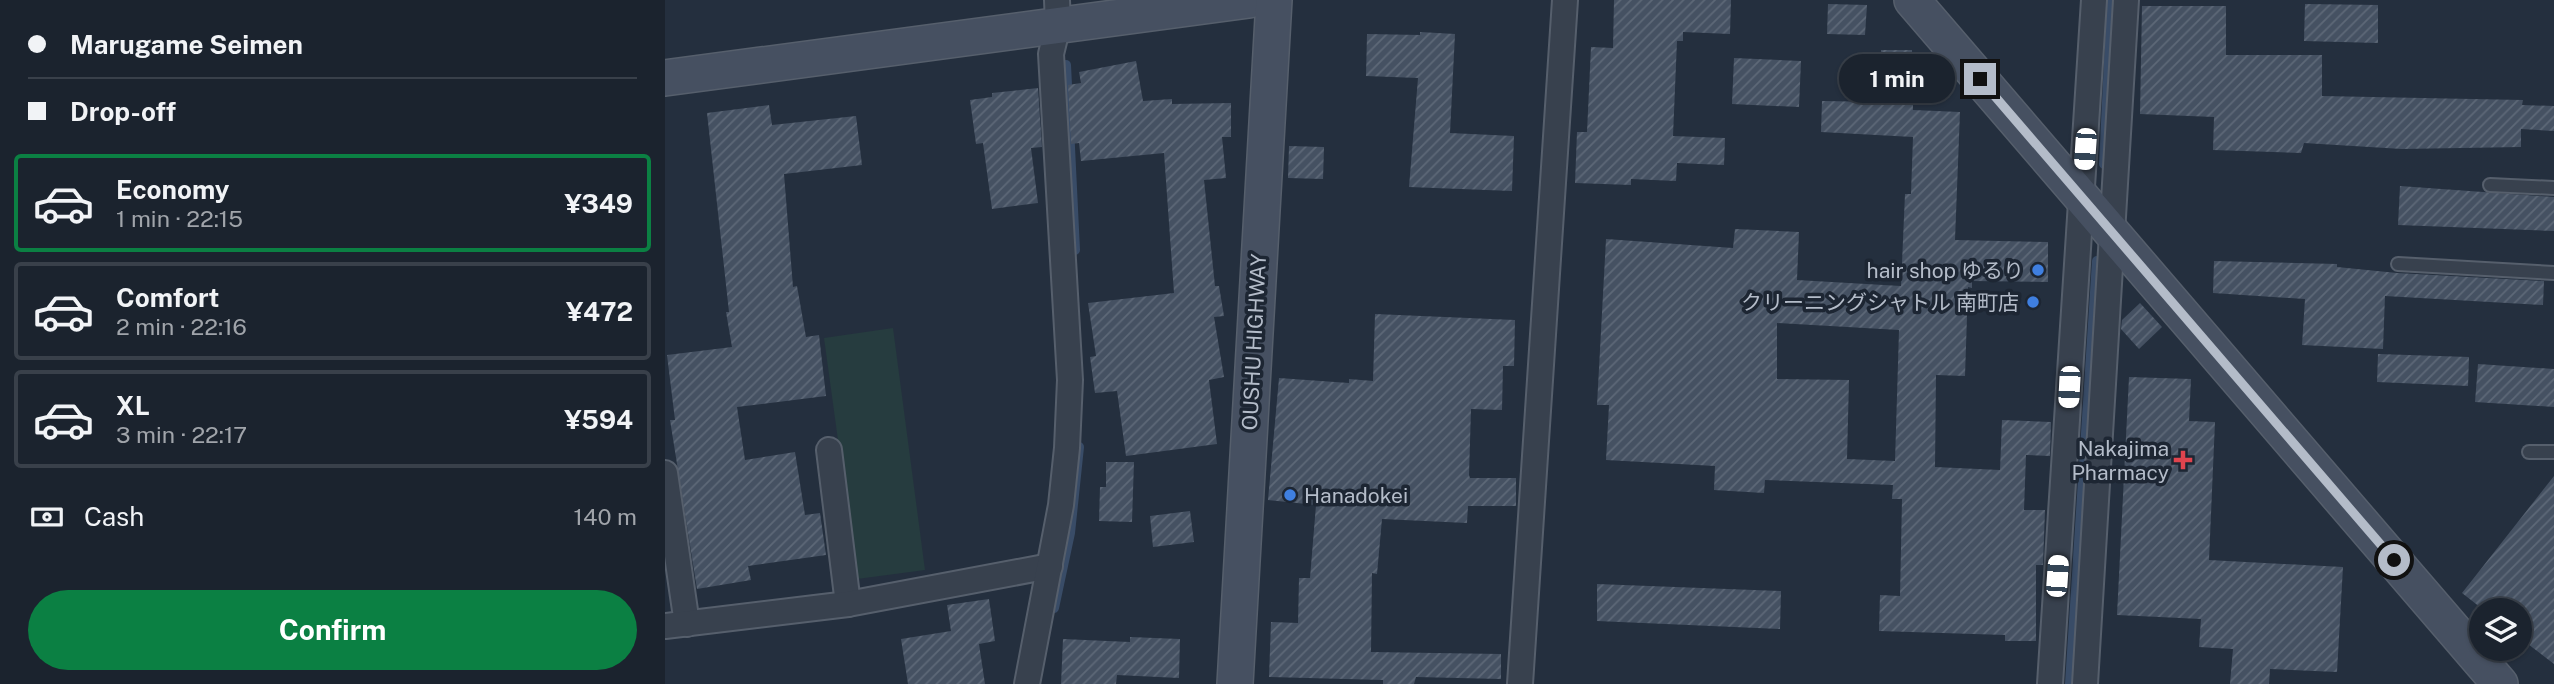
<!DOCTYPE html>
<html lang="en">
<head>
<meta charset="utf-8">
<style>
  :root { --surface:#1b232e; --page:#242b36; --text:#f1f3f6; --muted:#a0a4aa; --line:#39404a; --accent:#0b8043 }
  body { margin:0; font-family:"Public Sans","Noto Sans JP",sans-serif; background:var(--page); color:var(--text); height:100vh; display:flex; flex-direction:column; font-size:26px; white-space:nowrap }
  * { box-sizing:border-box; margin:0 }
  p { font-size:23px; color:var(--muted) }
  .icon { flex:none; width:38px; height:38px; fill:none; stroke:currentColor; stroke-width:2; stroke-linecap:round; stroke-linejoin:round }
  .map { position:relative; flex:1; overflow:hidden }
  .sheet { display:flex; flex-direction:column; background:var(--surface); width:665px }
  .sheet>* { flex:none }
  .top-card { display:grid; align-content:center; height:154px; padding:0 28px; background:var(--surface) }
  .tools { position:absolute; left:1804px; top:598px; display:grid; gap:14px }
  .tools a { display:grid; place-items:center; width:63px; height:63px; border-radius:50%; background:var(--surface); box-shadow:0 2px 5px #0004,0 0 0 2px var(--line); font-size:35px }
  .end { position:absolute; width:32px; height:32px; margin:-16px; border:9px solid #b4bcc9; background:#111; box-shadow:0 0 0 4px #111 }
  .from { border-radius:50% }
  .bubble { position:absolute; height:49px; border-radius:24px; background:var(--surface); box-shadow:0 2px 5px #0004,0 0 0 2px var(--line); font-size:23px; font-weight:700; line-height:49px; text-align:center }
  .car { position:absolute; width:21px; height:42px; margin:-21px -10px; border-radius:9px; box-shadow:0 0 5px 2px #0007; background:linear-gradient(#fff 24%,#345 0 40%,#fff 0 76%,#345 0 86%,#fff 0) }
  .top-card b { display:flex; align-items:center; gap:24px; height:66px; font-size:26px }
  .top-card b+b { border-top:2px solid var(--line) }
  .top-card i { width:18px; height:18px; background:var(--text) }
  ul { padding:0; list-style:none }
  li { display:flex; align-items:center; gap:21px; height:98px; margin:0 14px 10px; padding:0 14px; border:4px solid var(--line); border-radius:7px }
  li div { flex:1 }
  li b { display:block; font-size:26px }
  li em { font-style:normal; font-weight:700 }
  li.on { border-color:var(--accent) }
  li>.icon { width:63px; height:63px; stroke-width:1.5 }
  .pay { display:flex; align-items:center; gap:18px; height:77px; padding:0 28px; font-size:26px }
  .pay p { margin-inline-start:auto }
  .primary-button { display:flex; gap:14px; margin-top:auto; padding:14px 28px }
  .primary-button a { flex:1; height:80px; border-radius:42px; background:var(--accent); color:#fff; font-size:28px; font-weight:700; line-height:80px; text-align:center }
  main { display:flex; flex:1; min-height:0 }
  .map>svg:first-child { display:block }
  .grass { fill:#263c3f }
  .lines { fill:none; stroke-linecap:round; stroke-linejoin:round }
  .stream { stroke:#394c67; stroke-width:10 }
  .building { fill:url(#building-hatch); fill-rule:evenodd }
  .lane-casing { stroke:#565f6c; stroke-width:16 }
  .street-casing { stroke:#565f6c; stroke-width:28 }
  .secondary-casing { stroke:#565f6c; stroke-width:38 }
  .lane { stroke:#38414e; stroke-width:12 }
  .street { stroke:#38414e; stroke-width:24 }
  .secondary { stroke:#465061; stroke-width:35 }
  .route { stroke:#b4bcc9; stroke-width:9 }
  .shop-dot { fill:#3f7fe0; stroke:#1d2633; stroke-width:2.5 }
  .health-dot { fill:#e0444e; stroke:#1d2633; stroke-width:2.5 }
  .labels { text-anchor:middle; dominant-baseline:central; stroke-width:7; stroke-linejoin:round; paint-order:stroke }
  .poi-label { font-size:21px; fill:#b4bcc9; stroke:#1d2633; text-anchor:end }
  .street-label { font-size:21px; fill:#b4bcc9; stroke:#1d2633 }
</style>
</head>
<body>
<main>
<section class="sheet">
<div class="top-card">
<b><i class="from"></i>Marugame Seimen</b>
<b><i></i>Drop-off</b>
</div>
<ul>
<li class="on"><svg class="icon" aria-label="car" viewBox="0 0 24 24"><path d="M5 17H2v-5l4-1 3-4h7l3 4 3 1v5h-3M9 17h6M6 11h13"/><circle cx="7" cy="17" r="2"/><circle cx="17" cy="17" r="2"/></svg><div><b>Economy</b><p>1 min · 22:15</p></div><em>¥349</em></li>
<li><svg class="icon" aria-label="car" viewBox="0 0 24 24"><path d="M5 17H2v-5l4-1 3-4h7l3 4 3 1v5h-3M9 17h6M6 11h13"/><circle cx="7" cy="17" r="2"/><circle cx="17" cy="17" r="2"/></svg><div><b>Comfort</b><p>2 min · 22:16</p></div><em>¥472</em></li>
<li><svg class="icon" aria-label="car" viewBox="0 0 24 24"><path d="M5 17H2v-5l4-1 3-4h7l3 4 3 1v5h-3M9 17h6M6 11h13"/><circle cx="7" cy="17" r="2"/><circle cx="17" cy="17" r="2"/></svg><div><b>XL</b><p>3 min · 22:17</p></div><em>¥594</em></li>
</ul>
<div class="pay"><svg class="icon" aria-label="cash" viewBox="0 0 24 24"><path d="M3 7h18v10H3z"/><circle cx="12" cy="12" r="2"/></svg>Cash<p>140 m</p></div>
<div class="primary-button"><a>Confirm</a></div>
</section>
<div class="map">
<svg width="1889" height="684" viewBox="0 0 1889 684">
  <defs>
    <pattern id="building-hatch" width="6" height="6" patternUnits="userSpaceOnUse" patternTransform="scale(1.75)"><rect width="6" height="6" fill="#455162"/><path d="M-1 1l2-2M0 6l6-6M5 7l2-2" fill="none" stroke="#5d6877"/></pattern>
  </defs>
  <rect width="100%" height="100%" fill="#242f3e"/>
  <path class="grass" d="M 228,328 L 260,570 L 192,579 L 159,338 Z"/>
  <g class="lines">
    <g class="stream">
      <path d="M 401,65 L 410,250"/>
      <path d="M 1439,164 L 1447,0"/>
      <path d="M 389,608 L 405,533 L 414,447"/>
      <path d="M 1405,684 L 1432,261"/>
    </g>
  </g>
  <g class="building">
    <path d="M 949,0 L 1066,0 L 1065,34 L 1018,32 L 1018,41 L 1012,41 L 1008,136 L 1060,138 L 1059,165 L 1012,163 L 1011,181 L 966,179 L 966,185 L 910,183 L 912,132 L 922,132 L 926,47 L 948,48 Z"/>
    <path d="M 1163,4 L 1202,5 L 1200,35 L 1162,34 Z"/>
    <path d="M 1640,4 L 1713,5 L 1713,43 L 1639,41 Z"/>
    <path d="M 1477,6 L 1561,6 L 1561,55 L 1657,55 L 1657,96 L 1858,100 L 1857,105 L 1889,106 L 1889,131 L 1856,129 L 1856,147 L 1737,149 L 1639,143 L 1636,153 L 1548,150 L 1549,117 L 1475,114 Z"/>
    <path d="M 755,32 L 790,34 L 785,133 L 849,136 L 847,191 L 744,187 L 753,78 L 701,76 L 702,34 L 755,35 Z"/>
    <path d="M 1216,50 L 1247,50 L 1248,110 L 1295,112 L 1290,240 L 1383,242 L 1383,282 L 1307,281 L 1307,288 L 1303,287 L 1300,376 L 1271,375 L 1270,467 L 1335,470 L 1337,420 L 1386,422 L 1385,456 L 1361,455 L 1359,510 L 1380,510 L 1378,565 L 1371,565 L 1371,641 L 1340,641 L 1340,635 L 1214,631 L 1215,595 L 1235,596 L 1237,499 L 1227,499 L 1228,485 L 1100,480 L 1099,493 L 1049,490 L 1050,466 L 941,460 L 944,405 L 932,405 L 941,239 L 1068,248 L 1070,229 L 1134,232 L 1132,280 L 1236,286 L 1240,194 L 1246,194 L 1248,137 L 1156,132 L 1157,101 L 1217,102 ZM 1112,323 L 1234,330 L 1230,461 L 1182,459 L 1184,380 L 1112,379 Z"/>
    <path d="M 1069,58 L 1136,61 L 1134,107 L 1067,104 Z"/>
    <path d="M 471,61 L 478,101 L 507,99 L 507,104 L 566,103 L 566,137 L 557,137 L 561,178 L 539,180 L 550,286 L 554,286 L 559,316 L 549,317 L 559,377 L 544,380 L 552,444 L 461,456 L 452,391 L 430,393 L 425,357 L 431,356 L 423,303 L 509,293 L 499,153 L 416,161 L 414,143 L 406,144 L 403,85 L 416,83 L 414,72 Z"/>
    <path d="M 373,88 L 377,147 L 366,148 L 373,203 L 327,209 L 318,143 L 311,144 L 305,100 L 327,97 L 327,93 Z"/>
    <path d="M 104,105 L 107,125 L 191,116 L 197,165 L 119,174 L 128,287 L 132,286 L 141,337 L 154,335 L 161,396 L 72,407 L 80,460 L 130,452 L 140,515 L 155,513 L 161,555 L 83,566 L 86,580 L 32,589 L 5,420 L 10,420 L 2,355 L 67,347 L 61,312 L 64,312 L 42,113 Z"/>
    <path d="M 624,146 L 659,147 L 658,179 L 623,178 Z"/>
    <path d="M 1735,186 L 1889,197 L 1889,231 L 1733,225 Z"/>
    <path d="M 1549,261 L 1672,264 L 1672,267 L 1732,273 L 1879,281 L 1878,305 L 1720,296 L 1718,349 L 1637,345 L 1640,299 L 1548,293 Z"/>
    <path d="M 1475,303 L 1497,327 L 1474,349 L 1456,329 L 1457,320 Z"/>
    <path d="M 710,314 L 850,320 L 849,366 L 838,366 L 837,410 L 806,409 L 804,475 L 805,478 L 851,478 L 851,506 L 803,506 L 802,523 L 717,519 L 712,574 L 707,573 L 706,652 L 836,654 L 836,679 L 751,677 L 749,684 L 718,684 L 718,680 L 604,677 L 606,622 L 633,623 L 634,578 L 645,578 L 651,505 L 603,500 L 614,378 L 684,383 L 684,379 L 708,381 Z"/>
    <path d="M 1713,354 L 1804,357 L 1803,386 L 1712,382 Z"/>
    <path d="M 1813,364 L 1889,369 L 1889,407 L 1810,402 Z"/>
    <path d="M 1464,377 L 1526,379 L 1524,421 L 1550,422 L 1544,560 L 1678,567 L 1672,672 L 1605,669 L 1604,684 L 1565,684 L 1568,649 L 1534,647 L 1536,619 L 1452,615 Z"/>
    <path d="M 441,462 L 469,462 L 467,522 L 434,521 L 435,487 L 441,487 Z"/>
    <path d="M 1889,476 L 1889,664 L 1855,638 L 1855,611 L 1820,611 L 1797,593 Z"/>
    <path d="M 525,511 L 529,542 L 488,547 L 485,516 Z"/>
    <path d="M 932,584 L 1116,591 L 1115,629 L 932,621 Z"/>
    <path d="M 324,599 L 330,641 L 314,644 L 320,684 L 243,684 L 236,639 L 286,631 L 282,605 Z"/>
    <path d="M 465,637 L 515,639 L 514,678 L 452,675 L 451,684 L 396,684 L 398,639 L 465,642 Z"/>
  </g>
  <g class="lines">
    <defs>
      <g id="lane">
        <path d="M 1825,185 L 1889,188"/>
        <path d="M 1733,264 L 1889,273"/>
        <path d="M 1864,452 L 1889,452"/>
      </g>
      <g id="street">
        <path d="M 164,450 L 183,604"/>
        <path d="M 0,473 L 22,624"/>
        <path d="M 0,626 L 183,604 L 385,566"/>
        <path d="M 362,684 L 396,505 L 402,448 L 405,380 L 386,54 L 393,25 L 392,0"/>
        <path d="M 855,684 L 900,0"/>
        <path d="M 1385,684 L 1429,0"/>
        <path d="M 1420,684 L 1461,0"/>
      </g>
      <g id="secondary">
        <path d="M 1247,0 L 1835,684"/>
        <path d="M 0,78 L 584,0"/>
        <path d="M 570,684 L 609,0"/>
      </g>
    </defs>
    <use href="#lane" class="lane-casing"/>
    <use href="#street" class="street-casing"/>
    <use href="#secondary" class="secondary-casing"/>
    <use href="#lane" class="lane"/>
    <use href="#street" class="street"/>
    <use href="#secondary" class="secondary"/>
  </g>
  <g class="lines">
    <path class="route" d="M 1315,79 L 1729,560"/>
  </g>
  <g class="shop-dot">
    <circle cx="1373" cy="270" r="7"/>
    <circle cx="1368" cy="302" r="7"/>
    <circle cx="625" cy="495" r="7"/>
  </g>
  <path class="health-dot" d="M1514.5 449.5h7v7h7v7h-7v7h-7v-7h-7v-7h7z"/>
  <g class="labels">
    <g class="poi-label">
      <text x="1359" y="270">hair shop ゆるり</text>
      <text x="1354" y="302">クリーニングシャトル 南町店</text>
      <text x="1504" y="448">Nakajima<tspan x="1504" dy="24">Pharmacy</tspan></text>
      <text x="639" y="495" text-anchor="start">Hanadokei</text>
    </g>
    <g class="street-label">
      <text transform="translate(589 342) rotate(-87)">OUSHU HIGHWAY</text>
    </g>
  </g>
</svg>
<div class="tools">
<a><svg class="icon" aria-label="layers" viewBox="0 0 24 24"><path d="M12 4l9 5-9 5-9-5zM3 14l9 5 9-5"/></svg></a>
</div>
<i class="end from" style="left:1729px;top:560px"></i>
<i class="end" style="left:1315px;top:79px"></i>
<div class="bubble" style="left:1174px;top:54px;width:116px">1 min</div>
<i class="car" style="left:1420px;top:149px;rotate:184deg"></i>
<i class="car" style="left:1404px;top:387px;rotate:183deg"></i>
<i class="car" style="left:1392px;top:576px;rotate:4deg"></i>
</div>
</main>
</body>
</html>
